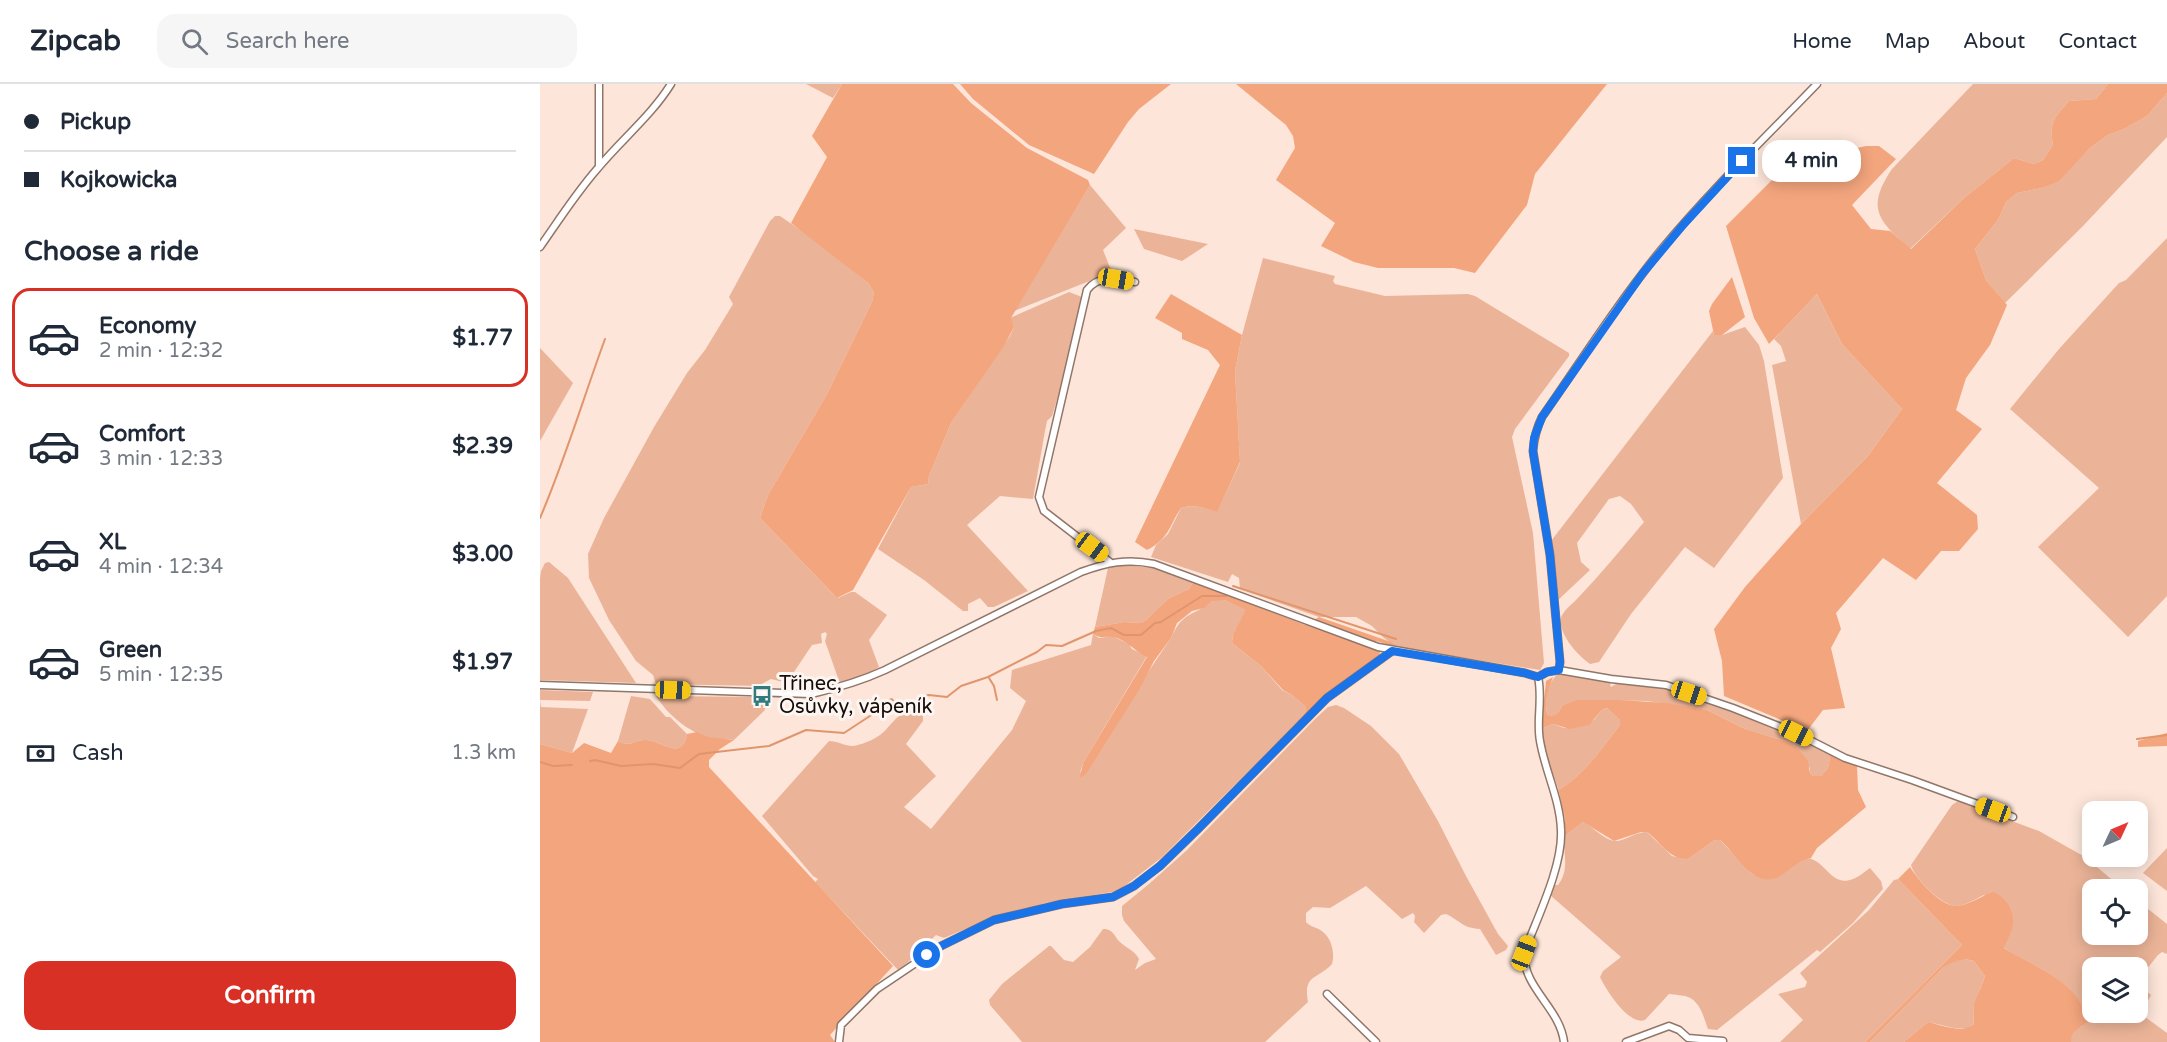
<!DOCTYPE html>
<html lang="en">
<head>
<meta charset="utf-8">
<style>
  :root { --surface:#fff; --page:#f6f6f7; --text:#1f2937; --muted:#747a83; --line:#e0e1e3; --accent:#d93025 }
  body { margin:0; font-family:"Varela Round",sans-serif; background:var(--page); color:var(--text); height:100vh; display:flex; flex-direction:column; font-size:22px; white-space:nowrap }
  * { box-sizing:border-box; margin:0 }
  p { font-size:20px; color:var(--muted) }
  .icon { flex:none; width:33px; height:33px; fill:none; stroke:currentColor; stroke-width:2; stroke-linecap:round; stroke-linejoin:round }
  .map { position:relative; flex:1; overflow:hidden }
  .details { display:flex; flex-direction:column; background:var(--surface); width:540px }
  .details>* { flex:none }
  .guide { display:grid; align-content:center; height:132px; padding:0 24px; background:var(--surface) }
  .needle { width:39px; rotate:46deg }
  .controls { position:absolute; left:1542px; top:717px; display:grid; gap:12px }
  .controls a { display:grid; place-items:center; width:66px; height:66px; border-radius:12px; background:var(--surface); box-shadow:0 3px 15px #0003; font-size:30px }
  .end { position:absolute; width:27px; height:27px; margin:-14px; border:8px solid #1a73e8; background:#fff; box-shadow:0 0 0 3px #fff }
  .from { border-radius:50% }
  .bubble { position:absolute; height:42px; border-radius:18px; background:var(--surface); box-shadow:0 3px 15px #0003; font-size:20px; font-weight:800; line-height:42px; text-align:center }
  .car { position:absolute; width:18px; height:36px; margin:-18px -9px; border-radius:8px; box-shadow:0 0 4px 2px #0007; background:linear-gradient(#f5c518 24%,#345 0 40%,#f5c518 0 76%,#345 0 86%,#f5c518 0) }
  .guide b { display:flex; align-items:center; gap:21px; height:57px; font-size:22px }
  .guide b+b { border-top:2px solid var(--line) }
  .guide i { width:15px; height:15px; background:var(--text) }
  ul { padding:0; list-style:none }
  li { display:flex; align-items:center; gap:18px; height:99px; margin:0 12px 9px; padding:0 12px; border:3px solid transparent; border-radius:18px }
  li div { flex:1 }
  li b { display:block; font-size:22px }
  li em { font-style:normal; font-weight:800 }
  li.current { border-color:var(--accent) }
  li>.icon { width:54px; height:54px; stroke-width:1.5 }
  h2 { padding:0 24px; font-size:27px; line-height:72px }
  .pay { display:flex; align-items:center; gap:15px; height:66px; padding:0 24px; font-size:22px }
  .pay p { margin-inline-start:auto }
  .button { display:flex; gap:12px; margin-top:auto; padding:12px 24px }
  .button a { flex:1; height:69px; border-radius:18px; background:var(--accent); color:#fff; font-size:24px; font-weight:800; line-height:69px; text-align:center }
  header { display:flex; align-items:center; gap:36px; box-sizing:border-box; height:84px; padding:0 30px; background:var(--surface); border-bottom:2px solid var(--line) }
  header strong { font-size:28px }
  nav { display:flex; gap:33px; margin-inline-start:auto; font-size:21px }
  .search { width:420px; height:54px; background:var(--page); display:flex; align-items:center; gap:15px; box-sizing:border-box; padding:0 21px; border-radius:18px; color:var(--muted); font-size:22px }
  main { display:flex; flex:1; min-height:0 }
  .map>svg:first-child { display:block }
  .green { fill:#ebb498 }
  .forest { fill:#f3a57d }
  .water { fill:#e1956d }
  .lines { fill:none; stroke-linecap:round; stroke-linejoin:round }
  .stream { stroke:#e1956d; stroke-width:2 }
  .street-casing { stroke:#907669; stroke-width:9 }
  .street { stroke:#fff; stroke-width:6 }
  .route { stroke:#1a73e8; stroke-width:8 }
  .labels { text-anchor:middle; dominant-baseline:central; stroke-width:6; stroke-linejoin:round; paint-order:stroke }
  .poi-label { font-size:20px; fill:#150b07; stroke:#fcf6f3; text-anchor:start }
</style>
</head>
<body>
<header>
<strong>Zipcab</strong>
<div class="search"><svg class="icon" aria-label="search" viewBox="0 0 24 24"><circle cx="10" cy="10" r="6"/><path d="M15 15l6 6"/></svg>Search here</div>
<nav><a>Home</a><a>Map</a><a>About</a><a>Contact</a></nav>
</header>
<main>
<section class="details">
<div class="guide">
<b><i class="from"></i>Pickup</b>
<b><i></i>Kojkowicka</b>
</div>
<h2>Choose a ride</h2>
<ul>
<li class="current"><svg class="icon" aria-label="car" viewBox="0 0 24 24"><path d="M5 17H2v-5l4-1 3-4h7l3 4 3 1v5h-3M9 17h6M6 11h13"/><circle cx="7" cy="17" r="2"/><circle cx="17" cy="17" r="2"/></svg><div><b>Economy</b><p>2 min · 12:32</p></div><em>$1.77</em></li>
<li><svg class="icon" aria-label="car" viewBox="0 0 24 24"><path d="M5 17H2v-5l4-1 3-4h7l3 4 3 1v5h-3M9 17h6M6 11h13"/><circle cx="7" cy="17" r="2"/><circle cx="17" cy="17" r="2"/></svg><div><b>Comfort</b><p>3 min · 12:33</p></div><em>$2.39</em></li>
<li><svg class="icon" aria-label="car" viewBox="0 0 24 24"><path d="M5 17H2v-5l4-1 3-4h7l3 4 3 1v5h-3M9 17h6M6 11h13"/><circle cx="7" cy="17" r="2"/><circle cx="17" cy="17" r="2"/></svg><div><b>XL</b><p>4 min · 12:34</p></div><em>$3.00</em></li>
<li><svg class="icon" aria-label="car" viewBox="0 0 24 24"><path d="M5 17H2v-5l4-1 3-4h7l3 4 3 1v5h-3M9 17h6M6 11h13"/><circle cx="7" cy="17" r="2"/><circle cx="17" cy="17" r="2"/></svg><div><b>Green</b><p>5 min · 12:35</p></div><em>$1.97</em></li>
</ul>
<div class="pay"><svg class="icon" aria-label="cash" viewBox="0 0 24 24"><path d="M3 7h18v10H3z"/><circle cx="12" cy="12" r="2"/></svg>Cash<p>1.3 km</p></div>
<div class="button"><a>Confirm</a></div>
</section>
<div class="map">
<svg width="1627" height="958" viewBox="0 0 1627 958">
  <rect width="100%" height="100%" fill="#fde5d9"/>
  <g class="green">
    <path d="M 266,0 L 302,0 L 293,14 Z"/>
    <path d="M 1433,0 L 1568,0 L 1556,15 L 1529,17 C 1514,34 1509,38 1513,61 L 1503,76 L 1494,80 L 1474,74 L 1424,114 L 1370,165 C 1339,137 1325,125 1352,85 Z"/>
    <path d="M 1627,9 L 1627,53 L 1542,143 L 1465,219 L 1446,196 L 1435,165 L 1458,136 L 1466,118 L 1477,109 L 1502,104 L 1519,96 L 1550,64 L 1568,51 L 1584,45 L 1607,32 Z"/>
    <path d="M 550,101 L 586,144 L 563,166 L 573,191 L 557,194 L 474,227 Z"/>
    <path d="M 235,132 L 240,132 L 272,154 L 328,199 L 334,208 L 332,218 L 287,310 L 228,411 L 220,434 L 294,511 L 298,514 L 311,508 L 315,508 L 347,531 L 329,556 L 339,583 L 327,590 L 302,598 L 299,597 L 285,557 L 287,550 L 285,548 L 281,550 L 282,559 L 272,561 L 252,591 L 243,598 L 231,595 L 218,602 L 116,600 L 113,591 L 96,577 L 69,536 L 49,494 L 48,470 L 64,434 L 114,343 L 147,289 L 165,266 L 193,220 L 189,213 L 230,137 Z"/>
    <path d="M 594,145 L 668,160 L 642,177 L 604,165 Z"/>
    <path d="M 1627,154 L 1627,512 L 1588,553 L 1498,463 L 1559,404 L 1470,325 L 1519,265 L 1579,199 L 1586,196 Z"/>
    <path d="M 723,174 L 795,192 L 793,197 L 795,200 L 845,212 L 928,210 L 935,212 L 1029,269 L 1029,272 L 975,345 L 972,353 L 993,449 L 1004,579 L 1000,586 L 857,563 L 844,554 L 832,542 L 816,533 L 779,533 L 700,505 L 699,494 L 692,490 L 688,498 L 611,473 L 616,461 L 628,450 L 641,424 C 653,420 665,424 677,427 L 700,379 L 695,287 L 702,251 Z"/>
    <path d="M 529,208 L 542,213 L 541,219 L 527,282 L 512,332 L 507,337 L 505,347 L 493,415 L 460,412 L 427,441 L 488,507 L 454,523 L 448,523 L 440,514 L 428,520 L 428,527 L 423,527 L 384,496 L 338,465 L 371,403 L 388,400 L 389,392 L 411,339 L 470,252 L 474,243 L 470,234 Z"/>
    <path d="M 1277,210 L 1302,260 L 1362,325 L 1328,372 L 1261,440 L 1232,281 L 1246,277 L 1241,262 L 1234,255 Z"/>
    <path d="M 1205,243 L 1219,261 L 1224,277 L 1243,394 L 1174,484 L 1145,463 L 1091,530 L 1059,578 L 1050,580 C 1038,572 1018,550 1021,534 C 1023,527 1031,521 1036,516 C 1060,491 1082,464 1104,438 L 1091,420 L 1080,412 L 1069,415 L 1037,459 L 1041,478 L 1050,486 L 1017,517 L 1011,457 L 1173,247 L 1174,251 L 1182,251 Z"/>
    <path d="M 0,264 L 33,299 L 0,357 Z"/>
    <path d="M 9,478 L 28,494 L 96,599 L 0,596 L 0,495 L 1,487 L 5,479 Z"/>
    <path d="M 583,481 L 613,484 L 654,497 L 649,505 L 629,514 L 606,536 L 601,539 L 584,538 L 555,543 L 568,484 Z"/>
    <path d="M 673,516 L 684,516 L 707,526 L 693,550 L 692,559 L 721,582 L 742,606 L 752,611 L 765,622 L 766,627 L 758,638 L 621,774 L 578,807 L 505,819 L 423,846 L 404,854 L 396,851 L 359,887 L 275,798 L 278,795 L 273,792 L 222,732 L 289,657 C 297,657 305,662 313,662 C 321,661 333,656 340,651 C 353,642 362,617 383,632 L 383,637 L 366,660 L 396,692 L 364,723 L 391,745 L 472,646 L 486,617 L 470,604 L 472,586 L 551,561 L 553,550 L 559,554 L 572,552 L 589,560 L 592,565 L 607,572 L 543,679 L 540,689 L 631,554 C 644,525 653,534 673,516 Z"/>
    <path d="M 1018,590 L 1069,597 L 1071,603 L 1081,597 C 1153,606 1223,634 1287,669 L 1290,674 L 1288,684 L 1281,692 L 1273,692 L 1270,689 L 1270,684 L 1250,659 L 1203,644 L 1167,626 L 1107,617 L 1063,616 L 1029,620 L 1022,622 C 1019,628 1016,633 1008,631 C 1003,620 1008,597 1018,590 Z"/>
    <path d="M 0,606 L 53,608 L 50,617 L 0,616 L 1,623 L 48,625 L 32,669 L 0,660 Z"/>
    <path d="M 91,612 L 110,615 L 126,633 L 130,633 L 147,650 C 142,679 120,655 105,656 C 93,656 91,664 78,657 Z"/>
    <path d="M 116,612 L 231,613 L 224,627 L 194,656 C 186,654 179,656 171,654 C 149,649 128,631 116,612 Z"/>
    <path d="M 796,621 L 804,624 L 831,642 L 859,670 L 898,737 L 926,792 L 958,850 L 968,862 L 966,866 L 956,871 L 940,845 C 922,844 921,837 906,830 L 901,831 L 884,849 L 874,838 L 875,832 L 873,829 L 862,835 L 826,802 L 790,824 L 773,823 L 766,829 L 766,838 C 772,844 778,843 783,848 C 792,855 795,870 792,880 C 777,896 763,890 768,918 L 725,958 L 482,958 L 450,921 L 449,916 L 462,900 L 509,862 L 511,862 L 524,876 L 533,878 L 550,863 L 563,845 C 574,845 574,853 581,859 C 588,865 595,867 599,875 L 595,886 L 605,879 L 616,875 L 584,837 L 582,831 L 582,822 L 609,800 L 647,766 L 774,636 L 788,623 Z"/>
    <path d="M 1067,624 L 1080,636 L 1080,641 C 1062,664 1045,690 1020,705 L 1018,704 L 1005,669 L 1001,645 L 1013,640 L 1024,644 L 1054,636 L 1062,626 Z"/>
    <path d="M 1418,717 L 1499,747 L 1545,773 L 1583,805 L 1552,806 L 1552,850 L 1598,850 L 1598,817 L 1627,840 L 1627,870 L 1622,868 L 1618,871 L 1598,896 L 1598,884 L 1552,884 L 1552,928 L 1598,928 L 1598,900 L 1611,911 L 1601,930 L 1627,949 L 1627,958 L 1531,958 L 1531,952 L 1535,945 L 1542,942 L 1546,932 C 1528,891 1497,886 1463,863 L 1473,841 L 1444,811 C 1435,815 1426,822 1416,822 C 1402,822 1374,794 1371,781 L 1412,721 Z"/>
    <path d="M 1043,738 C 1054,743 1065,758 1078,757 C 1088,755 1096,748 1107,748 L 1132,772 L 1148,775 L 1175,756 L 1180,756 L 1212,790 L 1224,795 L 1267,774 C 1286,776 1291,804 1313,795 C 1319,793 1324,788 1330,784 L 1341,797 L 1343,805 L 1313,839 L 1280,868 L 1277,866 L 1177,946 L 1168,945 C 1164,935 1161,918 1148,913 C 1143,911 1135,911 1129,910 L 1105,936 C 1089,942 1066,906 1060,893 L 1063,887 L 1081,873 L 1010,811 L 1014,801 L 1018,801 C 1030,785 1023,770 1024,753 Z"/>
    <path d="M 1627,764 L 1627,807 L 1603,789 Z"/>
    <path d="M 1358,795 L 1422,861 L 1325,958 L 1240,958 L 1263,936 L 1238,910 L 1265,903 L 1267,898 L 1260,889 L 1329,826 L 1354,796 Z"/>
    <path d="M 1424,875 L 1434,877 L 1445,892 C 1439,912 1430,917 1434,940 L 1430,944 L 1414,944 L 1388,938 L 1364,958 L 1330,958 L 1403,884 L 1413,877 Z"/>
  </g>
  <g class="forest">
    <path d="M 302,0 L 413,0 L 431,19 L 487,64 L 548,96 L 550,101 L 471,234 L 474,243 L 464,262 L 411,339 L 389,392 L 388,400 L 371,403 L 313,506 L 297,514 L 220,434 L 228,411 L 287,310 L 332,218 L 334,208 L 328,199 L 251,139 L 287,73 L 272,52 Z"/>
    <path d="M 420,0 L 631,0 L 599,25 L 588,38 L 554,90 L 489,61 L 433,15 Z"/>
    <path d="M 696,0 L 1067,0 L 995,90 L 987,121 L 935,189 L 914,184 L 838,184 L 814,178 L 781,162 L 795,139 L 736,96 L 755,64 L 753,52 L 746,41 Z"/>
    <path d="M 1568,0 L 1627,0 L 1627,9 L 1607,32 L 1584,45 L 1568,51 L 1550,64 L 1519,97 L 1502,104 L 1477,109 L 1466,118 L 1458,136 L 1435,165 L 1446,196 L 1467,221 L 1450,261 L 1426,294 L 1416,326 L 1442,345 L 1397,399 L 1437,431 L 1438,445 L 1419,467 L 1401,467 L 1376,496 L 1343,474 L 1296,529 L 1301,545 L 1291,564 L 1305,624 L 1283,626 L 1267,647 L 1184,612 L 1182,577 L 1174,545 L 1205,503 L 1261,440 L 1328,372 L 1362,325 L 1302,260 L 1277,210 L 1229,260 L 1214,234 L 1186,142 L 1249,79 L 1326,62 L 1339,62 L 1356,75 L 1312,121 L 1331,145 L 1350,147 L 1371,165 L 1424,114 L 1474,74 L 1494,80 L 1503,76 L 1513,61 C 1509,38 1514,34 1529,17 L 1556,15 Z"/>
    <path d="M 1192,193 L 1205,233 L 1182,251 L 1174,251 L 1169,227 L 1172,220 Z"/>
    <path d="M 631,210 L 702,251 L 695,287 L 700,378 L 677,428 C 665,424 653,420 641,424 C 629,442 629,455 607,466 L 595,458 L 680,281 L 668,266 L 642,255 L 642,249 L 615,234 Z"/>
    <path d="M 654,497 L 765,541 L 779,533 L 851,558 L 855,561 L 853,562 L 836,557 L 840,568 L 839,573 L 760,639 L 758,638 L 766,627 L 765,622 L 752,611 L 743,606 L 721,582 L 692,559 L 693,550 L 706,526 L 684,516 L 672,517 L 664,524 L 652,527 L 637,539 L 631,554 L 614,577 L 599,606 L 546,690 L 540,694 L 543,679 L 607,573 C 594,567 586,555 573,553 C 565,552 561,555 553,550 L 555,543 L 584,538 L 601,539 L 606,536 L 629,514 L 649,505 Z"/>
    <path d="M 1013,593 C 1009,604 1003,620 1008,631 C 1016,633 1019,628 1022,622 L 1037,616 L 1080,616 L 1126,619 L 1167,626 L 1203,644 L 1250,659 L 1260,667 L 1268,677 L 1270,689 L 1273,692 L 1281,692 L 1288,684 L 1290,674 L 1287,669 L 1317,681 L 1318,706 L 1326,723 L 1277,764 L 1271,774 C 1260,775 1251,785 1243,790 C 1215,810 1197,770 1180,756 L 1175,756 L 1148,775 C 1128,775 1122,759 1107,748 L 1101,748 L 1074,757 L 1043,738 L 1024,753 L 1025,735 L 1018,704 L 1020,705 C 1045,690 1062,664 1080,641 L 1080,636 L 1067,624 L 1062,626 L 1049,641 L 1030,645 L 1013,640 L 1001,645 L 1006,597 Z"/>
    <path d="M 157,648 L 168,653 L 194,656 L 180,665 L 169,676 L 169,683 L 353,882 L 290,951 L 295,958 L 0,958 L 0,660 L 32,669 L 44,659 L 71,669 L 78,657 C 91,664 93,656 105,656 C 120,655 142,679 147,650 Z"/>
    <path d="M 1627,649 L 1627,662 L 1598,663 L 1598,657 Z"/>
    <path d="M 1370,783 C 1378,796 1401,823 1417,822 C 1429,821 1441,812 1453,808 C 1466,813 1474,826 1473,840 C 1473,847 1466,857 1464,864 C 1492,882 1542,898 1547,938 C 1539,945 1531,946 1531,958 L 1364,958 L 1388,938 C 1400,941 1424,950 1434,940 C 1431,913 1438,915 1445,892 L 1434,877 C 1423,873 1413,877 1403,884 L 1330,958 L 1325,958 L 1422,861 L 1358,795 Z"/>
  </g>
  <path class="water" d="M 352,614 L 358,620 L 357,625 L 348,630 L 340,629 L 337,624 C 339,618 346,616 352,614 Z"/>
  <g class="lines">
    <g class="stream">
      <path d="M 0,434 C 25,376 43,315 65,255"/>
      <path d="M 693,502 L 856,555"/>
      <path d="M 449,594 L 454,602 L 457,616"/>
      <path d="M 379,613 L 389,611 L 407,613 L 421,602 L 448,593 L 497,568 L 506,561 L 522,562 L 556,547 L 571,544 L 584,551 L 601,551 L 615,539 L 621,538 L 662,512 L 686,512"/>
      <path d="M 1597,655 L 1627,651"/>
      <path d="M 50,677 L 55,676 L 81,682 L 113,680 L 140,684 L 159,670 L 229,662 L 266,646 L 304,649 L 339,626"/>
      <path d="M 0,678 L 13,682 L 32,681"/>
    </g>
    <defs>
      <g id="street">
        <path d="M 59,82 L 59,0"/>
        <path d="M 0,163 C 19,136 36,109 58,84 C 82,55 111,32 131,0"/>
        <path d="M 570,478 L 504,427 L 499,413 L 547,206 C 559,190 578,195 595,198"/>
        <path d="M 1019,586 L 1020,578 L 1010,471 L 993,367 C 994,354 996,345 1002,333 C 1041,277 1078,219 1121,166 C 1169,108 1224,55 1277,0"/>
        <path d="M 998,593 L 1007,588 L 1019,586 L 1071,595 L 1126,601 L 1193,624 L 1256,649 L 1305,674 L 1372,696 L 1473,733"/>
        <path d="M 0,601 L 271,610 C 297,604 321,597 345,586 L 541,488 C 566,479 587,474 614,480 L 838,563 L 985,589 L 998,593 C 1003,615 996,636 1000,657 C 1005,687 1020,715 1021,746 C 1023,782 997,834 984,869 C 983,904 1020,924 1024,958"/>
        <path d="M 787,910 L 836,958"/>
        <path d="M 299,958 L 301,941 L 337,905 L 401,862 L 454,836 L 522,820 L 573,813 L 594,802 L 620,782 L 658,745 L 787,614 L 852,567"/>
        <path d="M 1086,958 L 1129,942 L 1139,946 L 1148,954 L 1183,957"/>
      </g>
    </defs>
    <use href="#street" class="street-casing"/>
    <use href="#street" class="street"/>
  </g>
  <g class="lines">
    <path class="route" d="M 387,871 L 401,862 L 454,836 L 522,820 L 573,813 L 594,802 L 620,782 L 658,745 L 787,614 L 852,567 L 985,589 L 998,593 L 1007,588 L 1019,586 L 1020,578 L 1010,471 L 993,368 L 994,354 L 1002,333 L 1103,189 L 1144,140 L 1202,77"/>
  </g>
  <defs>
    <symbol id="bus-bare" viewBox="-9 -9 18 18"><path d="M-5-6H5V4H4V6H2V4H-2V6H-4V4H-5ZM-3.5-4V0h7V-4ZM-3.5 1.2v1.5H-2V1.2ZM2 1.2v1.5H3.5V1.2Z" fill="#317a7d" stroke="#fcf6f3" stroke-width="2.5" paint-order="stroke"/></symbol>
  </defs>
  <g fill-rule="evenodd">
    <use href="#bus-bare" x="207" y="597" width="30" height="30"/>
  </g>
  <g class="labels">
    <g class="poi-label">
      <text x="239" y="600">Třinec,<tspan x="239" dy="23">Osůvky, vápeník</tspan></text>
    </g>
  </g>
</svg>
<div class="controls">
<a><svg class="needle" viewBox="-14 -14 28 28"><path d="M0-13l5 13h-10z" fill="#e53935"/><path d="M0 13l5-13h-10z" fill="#747a83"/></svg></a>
<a><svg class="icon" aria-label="locate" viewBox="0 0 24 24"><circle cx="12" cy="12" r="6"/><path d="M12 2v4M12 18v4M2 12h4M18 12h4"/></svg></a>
<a><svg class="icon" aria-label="layers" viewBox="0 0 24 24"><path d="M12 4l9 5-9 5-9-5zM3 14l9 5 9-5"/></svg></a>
</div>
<i class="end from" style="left:387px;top:871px"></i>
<i class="end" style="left:1202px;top:77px"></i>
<div class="bubble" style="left:1222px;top:56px;width:99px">4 min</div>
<i class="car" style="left:576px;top:195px;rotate:100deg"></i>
<i class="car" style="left:552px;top:463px;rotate:127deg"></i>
<i class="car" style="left:133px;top:606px;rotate:92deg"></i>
<i class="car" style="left:1149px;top:609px;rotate:108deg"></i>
<i class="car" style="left:1256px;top:649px;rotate:116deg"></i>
<i class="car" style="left:1453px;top:726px;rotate:290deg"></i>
<i class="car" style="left:984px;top:869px;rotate:21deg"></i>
</div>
</main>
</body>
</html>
